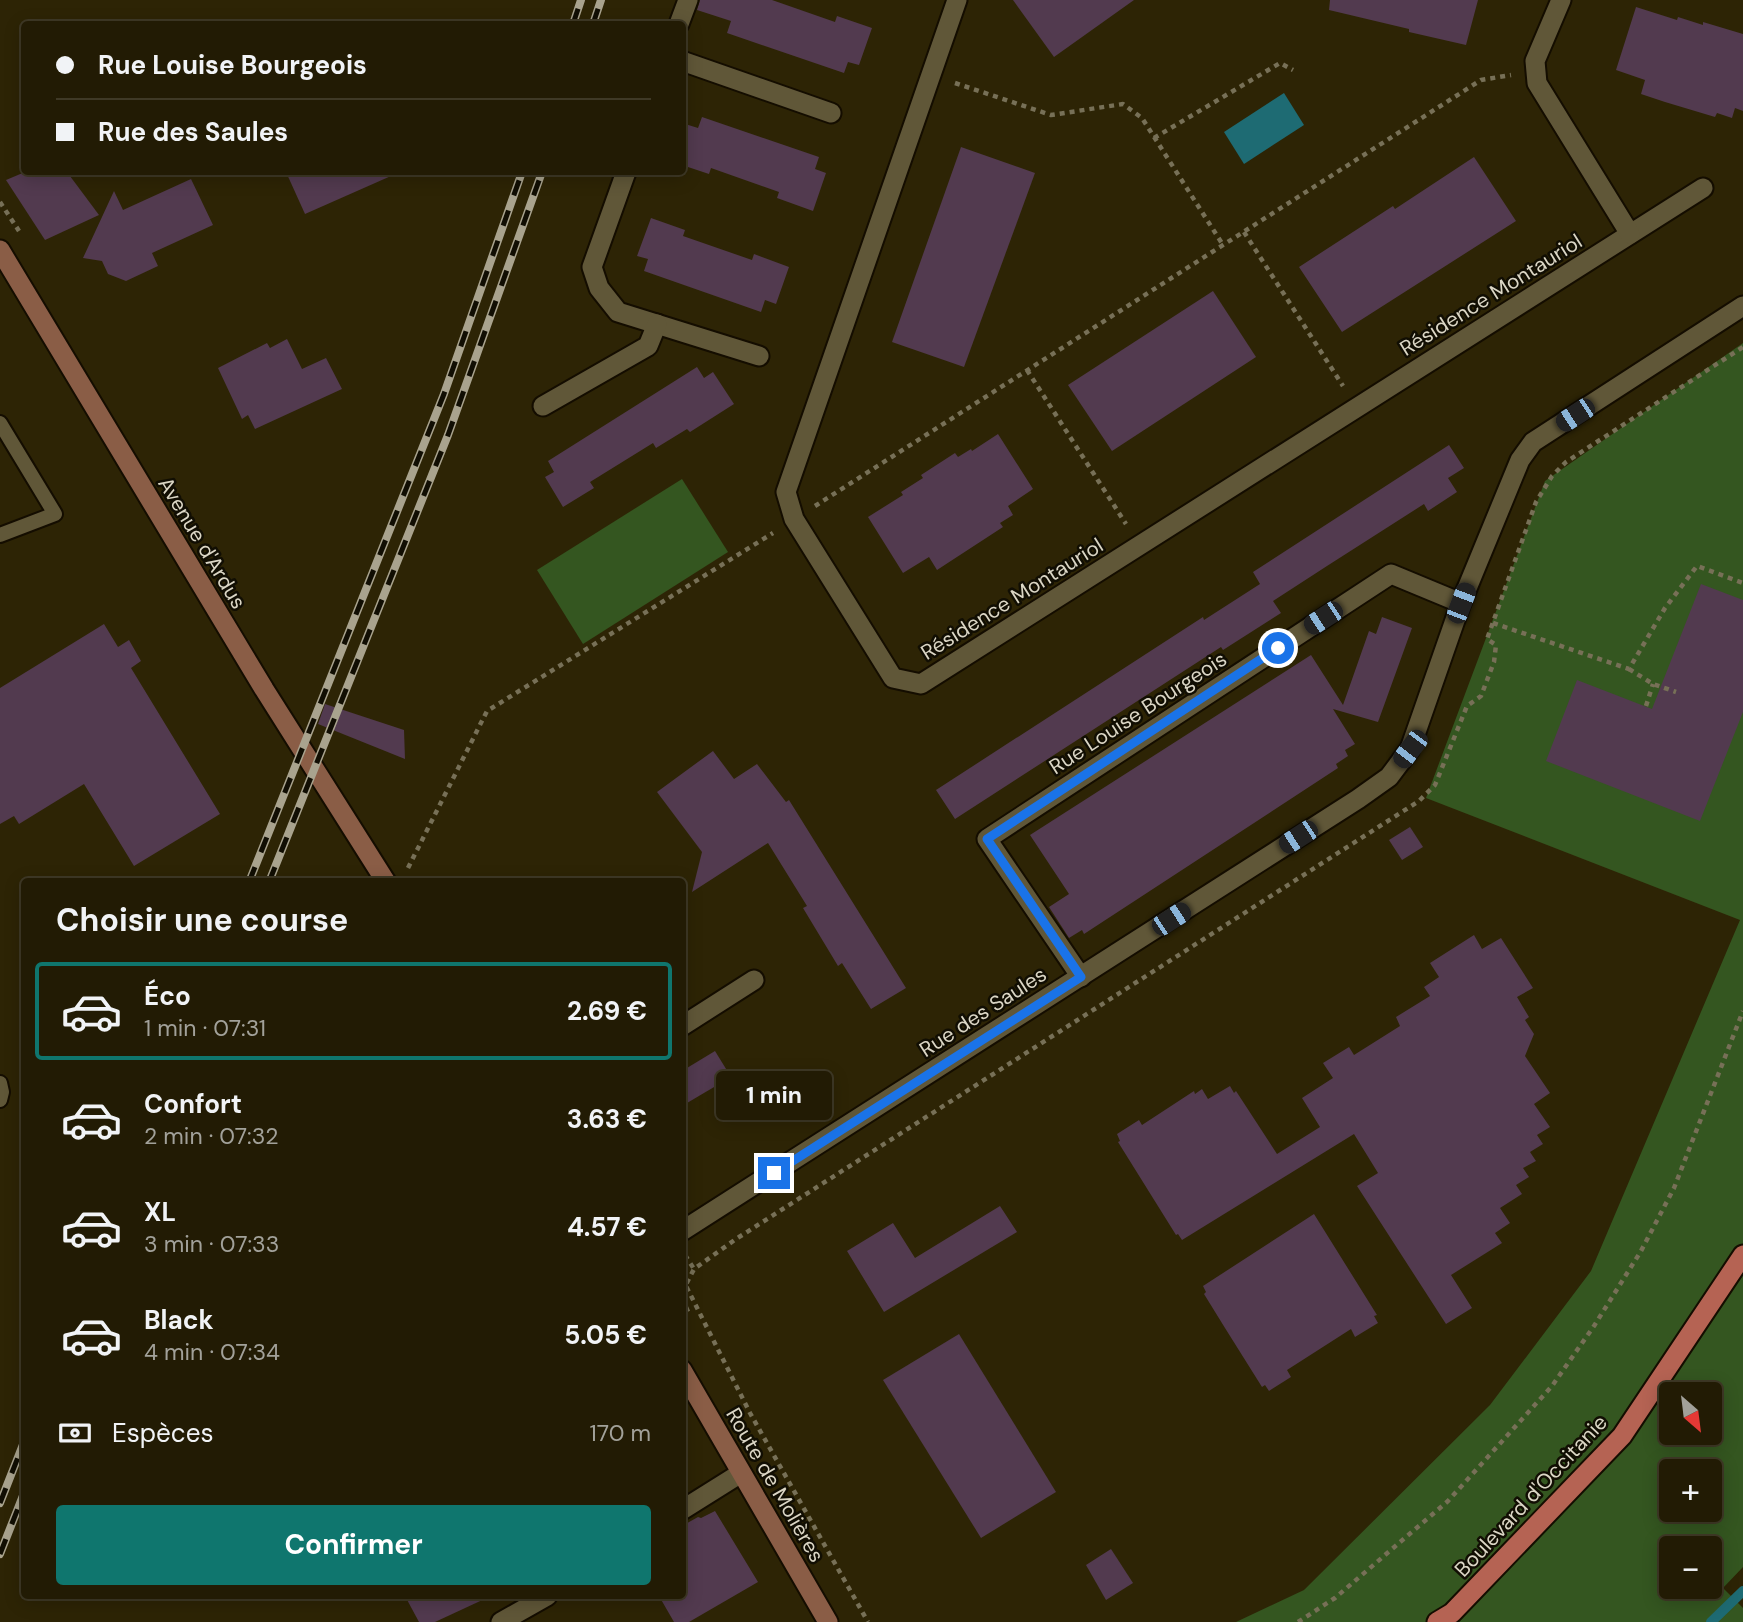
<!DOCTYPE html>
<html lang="fr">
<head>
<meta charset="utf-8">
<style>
  :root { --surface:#221b04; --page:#2a240e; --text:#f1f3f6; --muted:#a2a19a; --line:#3f3926; --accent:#0f766e }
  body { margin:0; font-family:"DM Sans",sans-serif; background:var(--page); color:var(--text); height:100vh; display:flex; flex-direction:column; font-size:26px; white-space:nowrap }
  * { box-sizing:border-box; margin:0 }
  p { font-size:23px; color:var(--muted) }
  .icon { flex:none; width:38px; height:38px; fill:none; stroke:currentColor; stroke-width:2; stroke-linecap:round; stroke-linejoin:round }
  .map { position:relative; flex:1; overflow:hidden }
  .drawer { position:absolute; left:21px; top:878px; width:665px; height:721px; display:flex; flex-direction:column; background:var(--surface); border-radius:7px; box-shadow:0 4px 18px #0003,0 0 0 2px var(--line) }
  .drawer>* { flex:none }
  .hud { position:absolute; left:21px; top:21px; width:665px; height:154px; border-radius:7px; box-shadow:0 4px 18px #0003,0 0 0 2px var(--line); display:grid; align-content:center; height:154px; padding:0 35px; background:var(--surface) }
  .needle { width:46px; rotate:152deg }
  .buttons { position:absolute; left:1659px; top:1382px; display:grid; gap:14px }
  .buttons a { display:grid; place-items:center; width:63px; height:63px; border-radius:7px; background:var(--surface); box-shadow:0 4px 18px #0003,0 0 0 2px var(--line); font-size:35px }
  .end { position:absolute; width:32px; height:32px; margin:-16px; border:9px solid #1a73e8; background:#fff; box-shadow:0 0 0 4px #fff }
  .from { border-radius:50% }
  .bubble { position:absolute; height:49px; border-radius:7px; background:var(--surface); box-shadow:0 4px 18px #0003,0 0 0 2px var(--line); font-size:23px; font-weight:700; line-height:49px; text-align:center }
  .car { position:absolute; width:21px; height:42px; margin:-21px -10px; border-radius:9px; box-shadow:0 0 5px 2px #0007; background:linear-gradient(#222 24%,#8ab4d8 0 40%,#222 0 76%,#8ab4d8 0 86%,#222 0) }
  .hud b { display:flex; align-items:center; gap:24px; height:66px; font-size:26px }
  .hud b+b { border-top:2px solid var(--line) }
  .hud i { width:18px; height:18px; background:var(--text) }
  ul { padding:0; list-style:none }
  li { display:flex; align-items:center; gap:21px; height:98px; margin:0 14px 10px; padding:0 21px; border:4px solid transparent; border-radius:7px }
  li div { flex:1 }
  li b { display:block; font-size:26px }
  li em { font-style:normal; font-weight:700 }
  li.selected { border-color:var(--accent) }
  li>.icon { width:63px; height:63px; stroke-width:1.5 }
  h2 { padding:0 35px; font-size:32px; line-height:84px }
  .pay { display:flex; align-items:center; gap:18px; height:77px; padding:0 35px; font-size:26px }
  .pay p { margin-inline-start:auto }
  .cta { display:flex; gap:14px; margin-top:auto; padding:14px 35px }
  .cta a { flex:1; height:80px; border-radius:7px; background:var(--accent); color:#fff; font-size:28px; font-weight:700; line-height:80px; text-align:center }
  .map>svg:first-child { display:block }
  .green { fill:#345620; fill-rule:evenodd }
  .water { fill:#1e6b73 }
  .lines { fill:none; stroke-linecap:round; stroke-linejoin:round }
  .stream { stroke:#1e6b73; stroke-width:10 }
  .building { fill:#523a4f }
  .service-casing { stroke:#140d00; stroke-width:18 }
  .minor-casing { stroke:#140d00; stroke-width:23 }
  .secondary-casing { stroke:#140d00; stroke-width:23 }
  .primary-casing { stroke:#140d00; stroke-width:23 }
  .path { stroke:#777057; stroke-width:4.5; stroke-dasharray:5 5; stroke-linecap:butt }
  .service { stroke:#605738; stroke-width:14 }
  .minor { stroke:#605738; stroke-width:19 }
  .secondary { stroke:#8a5d46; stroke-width:19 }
  .primary { stroke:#b56353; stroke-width:19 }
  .rail-casing { stroke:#a9a38e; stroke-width:8 }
  .rail { stroke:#110e03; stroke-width:5; stroke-dasharray:16; stroke-linecap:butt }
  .route { stroke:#1a73e8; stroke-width:9 }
  .labels { text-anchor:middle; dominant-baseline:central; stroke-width:5; stroke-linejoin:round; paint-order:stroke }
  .street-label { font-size:21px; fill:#dbd6c5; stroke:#110e03 }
</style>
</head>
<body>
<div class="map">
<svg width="1743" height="1622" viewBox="0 0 1743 1622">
  <rect width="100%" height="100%" fill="#2d2405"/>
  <g class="green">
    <path d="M 1743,343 L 1743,1567 L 1723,1588 L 1743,1608 L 1743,1622 L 1236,1622 L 1304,1590 L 1490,1405 L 1591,1271 L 1740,920 L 1426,798 L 1545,481 ZM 1671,1395 L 1710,1395 L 1710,1433 L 1671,1433 ZM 1671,1472 L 1710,1472 L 1710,1510 L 1671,1510 ZM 1671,1549 L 1710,1549 L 1710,1587 L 1671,1587 Z"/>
    <path d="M 682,479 L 728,552 L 583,644 L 537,570 Z"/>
  </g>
  <path class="water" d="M 1284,93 L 1304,125 L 1244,164 L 1224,132 Z"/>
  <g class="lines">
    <path class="stream" d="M 1711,1622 L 1743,1591"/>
  </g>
  <g class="building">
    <path d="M 700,0 L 772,0 L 835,22 L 837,16 L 872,28 L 859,65 L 848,62 L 844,73 L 727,33 L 731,21 L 697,10 Z"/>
    <path d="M 1013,0 L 1134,0 L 1054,57 Z"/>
    <path d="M 1330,0 L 1478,0 L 1466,45 L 1409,32 L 1409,29 L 1329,10 Z"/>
    <path d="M 1636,7 L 1677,20 L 1678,17 L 1703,25 L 1703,22 L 1743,34 L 1743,111 L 1735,108 L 1732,118 L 1717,113 L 1715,117 L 1665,102 L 1641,94 L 1645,80 L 1616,70 Z"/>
    <path d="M 702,117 L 819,157 L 815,169 L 826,173 L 813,211 L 777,198 L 779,192 L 711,168 L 709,174 L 682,165 L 682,123 L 698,128 Z"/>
    <path d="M 961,147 L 1035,173 L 964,367 L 892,342 Z"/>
    <path d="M 1474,157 L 1516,221 L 1342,332 L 1299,267 L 1393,206 L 1395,209 Z"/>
    <path d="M 25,172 L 67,172 L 99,215 L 45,240 L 6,180 Z"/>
    <path d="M 286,172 L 400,172 L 305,214 Z"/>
    <path d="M 191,179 L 213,225 L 152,253 L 158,266 L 126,281 L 108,274 L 102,261 L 83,258 L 114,191 L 123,210 Z"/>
    <path d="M 651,218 L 685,230 L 683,236 L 752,260 L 754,254 L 789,267 L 776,304 L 765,300 L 761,312 L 644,271 L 648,259 L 637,256 Z"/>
    <path d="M 1213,291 L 1256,357 L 1112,451 L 1068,385 Z"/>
    <path d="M 287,339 L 302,369 L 326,358 L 342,389 L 255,429 L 248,415 L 242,419 L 218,368 L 267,343 L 270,348 Z"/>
    <path d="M 697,367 L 704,378 L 713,372 L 734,404 L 690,432 L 687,429 L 656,448 L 653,443 L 590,482 L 594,488 L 563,507 L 545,477 L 554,472 L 548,461 Z"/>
    <path d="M 998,434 L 1033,489 L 1008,506 L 1013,515 L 1000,523 L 1003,527 L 937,570 L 929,557 L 903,573 L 868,517 L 903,495 L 901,492 L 923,478 L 921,475 L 955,453 L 958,457 L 971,449 L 972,451 Z"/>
    <path d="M 1449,445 L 1464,468 L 1448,478 L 1457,492 L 1428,511 L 1424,504 L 1327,566 L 1273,601 L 1281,613 L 1223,650 L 1221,647 L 955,819 L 936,790 L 1203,617 L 1204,620 L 1260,584 L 1253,572 Z"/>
    <path d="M 1701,584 L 1743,600 L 1743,712 L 1700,821 L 1546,761 L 1577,680 L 1652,709 Z"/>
    <path d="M 1382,617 L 1412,628 L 1378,722 L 1333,709 L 1355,744 L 1345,750 L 1348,756 L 1336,764 L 1338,768 L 1084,934 L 1082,930 L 1069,938 L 1049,907 L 1069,894 L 1030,835 L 1311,655 L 1343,705 L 1369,631 L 1376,634 Z"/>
    <path d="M 104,624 L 118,647 L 129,640 L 141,661 L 131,668 L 220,814 L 134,866 L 84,784 L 19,824 L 14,816 L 0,824 L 0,688 Z"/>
    <path d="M 325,704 L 404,730 L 405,759 L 318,724 Z"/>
    <path d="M 713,751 L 734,779 L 757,764 L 786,802 L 789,800 L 906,988 L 871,1009 L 842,963 L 838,966 L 803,908 L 807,906 L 768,843 L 692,892 L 702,852 L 657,792 Z"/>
    <path d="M 1410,827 L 1423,847 L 1402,860 L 1389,840 Z"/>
    <path d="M 1474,935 L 1482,949 L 1501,938 L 1533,988 L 1517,997 L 1529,1017 L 1525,1020 L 1534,1034 L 1525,1056 L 1550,1093 L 1534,1104 L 1550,1127 L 1537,1135 L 1543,1144 L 1530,1152 L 1536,1161 L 1523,1168 L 1529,1177 L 1516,1185 L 1522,1194 L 1500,1208 L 1510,1223 L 1495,1233 L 1502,1243 L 1451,1275 L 1472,1308 L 1446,1324 L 1357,1186 L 1378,1173 L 1354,1134 L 1182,1240 L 1178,1234 L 1176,1235 L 1118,1142 L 1120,1141 L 1117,1134 L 1139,1120 L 1142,1125 L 1194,1091 L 1195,1094 L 1202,1089 L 1208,1099 L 1230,1086 L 1234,1093 L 1236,1091 L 1277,1154 L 1320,1127 L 1302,1098 L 1333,1078 L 1323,1063 L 1349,1047 L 1354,1055 L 1400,1026 L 1396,1017 L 1430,996 L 1424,987 L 1439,977 L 1430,963 Z"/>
    <path d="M 715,1051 L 731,1077 L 682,1106 L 682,1071 Z"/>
    <path d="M 1000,1206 L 1017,1232 L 884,1312 L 847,1251 L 893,1223 L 915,1258 Z"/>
    <path d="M 1314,1214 L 1377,1315 L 1374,1316 L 1378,1323 L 1355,1337 L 1351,1329 L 1287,1370 L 1291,1377 L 1269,1391 L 1265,1385 L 1262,1387 L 1225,1328 L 1204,1294 L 1206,1292 L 1203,1286 Z"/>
    <path d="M 959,1334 L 1056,1492 L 981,1538 L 883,1380 Z"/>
    <path d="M 715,1511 L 758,1582 L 689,1622 L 674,1622 L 659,1596 L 682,1596 L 682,1526 L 698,1517 L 701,1518 Z"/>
    <path d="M 1111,1549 L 1133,1583 L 1106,1600 L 1086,1565 Z"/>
    <path d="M 405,1596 L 491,1596 L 435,1622 L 419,1622 Z"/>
  </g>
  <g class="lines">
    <defs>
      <g id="service">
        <path d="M 0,423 L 55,514 L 0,535"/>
        <path d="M 0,1083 L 2,1092 L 0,1100"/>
      </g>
      <g id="minor">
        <path d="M 957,0 L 786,492 L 794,519 L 893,678 L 921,684 L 1703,188"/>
        <path d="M 1561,0 L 1535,61 L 1537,83 L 1630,234"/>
        <path d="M 679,24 L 688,0"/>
        <path d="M 682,61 L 831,113"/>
        <path d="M 626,172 L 592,267 L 599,288 L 618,312 L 759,356"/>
        <path d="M 543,406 L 648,346 L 657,324"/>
        <path d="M 1081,977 L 987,839 L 1391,574 L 1461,603"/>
        <path d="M 682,1026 L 754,980"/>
        <path d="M 682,1231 L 1358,799 L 1389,777 L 1410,749 L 1461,603 L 1520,460 L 1533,442 L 1743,306"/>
        <path d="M 682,1510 L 741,1473"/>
        <path d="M 501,1622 L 547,1596"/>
      </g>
      <g id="secondary">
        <path d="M 0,250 L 264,689 L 386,882"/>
        <path d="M 682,1370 L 828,1622"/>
      </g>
      <path id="primary" d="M 1437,1622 L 1452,1613 L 1622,1436 L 1743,1255"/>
    </defs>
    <use href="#service" class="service-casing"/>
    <use href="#minor" class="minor-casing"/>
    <use href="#secondary" class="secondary-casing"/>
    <use href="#primary" class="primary-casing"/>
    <g class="path">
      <path d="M 955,83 L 1051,115 L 1123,104 L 1142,118 L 1223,245"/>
      <path d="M 1154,138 L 1280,63 L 1293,70"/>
      <path d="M 0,202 L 19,231"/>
      <path d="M 1244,232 L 1343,386"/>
      <path d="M 1027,370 L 1126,524"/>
      <path d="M 815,506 L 1481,80 L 1511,75"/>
      <path d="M 1493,623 L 1629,669 L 1665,608 L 1697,566 L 1743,583"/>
      <path d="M 1629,669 L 1653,684 L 1676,692"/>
      <path d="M 1646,706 L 1653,684"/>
      <path d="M 408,868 L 487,711 L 773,533"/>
      <path d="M 685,1255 L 694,1269"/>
      <path d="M 682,1278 L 750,1413 L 868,1622"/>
      <path d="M 682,1292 L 694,1269 L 736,1239 L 1419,801 L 1435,785 L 1467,706 L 1481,696 L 1494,662 L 1496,645 L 1487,639 L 1536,502 L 1552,476 L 1566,462 L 1743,347"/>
      <path d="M 682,1298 L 689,1314 L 682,1318"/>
      <path d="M 1298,1622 L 1335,1598 L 1448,1501 L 1552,1386 L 1594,1326 L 1641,1251 L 1674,1188 L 1743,1011"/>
    </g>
    <use href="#service" class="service"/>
    <use href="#minor" class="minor"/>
    <use href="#secondary" class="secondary"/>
    <use href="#primary" class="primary"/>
    <defs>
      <g id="rail">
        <path d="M 573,24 L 581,0"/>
        <path d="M 593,24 L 601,0"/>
        <path d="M 249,882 L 444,394 L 522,172"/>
        <path d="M 269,882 L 448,435 L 542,172"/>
        <path d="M 0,1503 L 24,1442"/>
        <path d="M 0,1554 L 24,1493"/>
      </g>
    </defs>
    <use href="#rail" class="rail-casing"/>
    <use href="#rail" class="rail"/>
  </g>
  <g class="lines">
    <path class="route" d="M 774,1173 L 1081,977 L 987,839 L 1278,648"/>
  </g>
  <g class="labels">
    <g class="street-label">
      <text transform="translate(1491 295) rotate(-32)">Résidence Montauriol</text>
      <text transform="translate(202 543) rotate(59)">Avenue d'Ardus</text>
      <text transform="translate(1012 599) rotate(-32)">Résidence Montauriol</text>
      <text transform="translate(1138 713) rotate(-33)">Rue Louise Bourgeois</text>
      <text transform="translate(983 1012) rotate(-33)">Rue des Saules</text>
      <text transform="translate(775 1485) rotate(60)">Route de Molières</text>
      <text transform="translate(1531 1496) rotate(-47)">Boulevard d'Occitanie</text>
    </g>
  </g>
</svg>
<div class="buttons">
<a><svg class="needle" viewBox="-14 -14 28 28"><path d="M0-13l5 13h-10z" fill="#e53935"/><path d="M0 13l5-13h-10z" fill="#a2a19a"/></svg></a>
<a>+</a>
<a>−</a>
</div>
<i class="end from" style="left:1278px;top:648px"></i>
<i class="end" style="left:774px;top:1173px"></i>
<div class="bubble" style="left:716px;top:1071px;width:116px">1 min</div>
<i class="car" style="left:1575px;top:415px;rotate:237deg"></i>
<i class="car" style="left:1461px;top:603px;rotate:21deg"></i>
<i class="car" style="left:1323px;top:618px;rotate:237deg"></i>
<i class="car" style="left:1410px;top:749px;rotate:217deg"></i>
<i class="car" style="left:1298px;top:837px;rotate:237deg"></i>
<i class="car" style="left:1171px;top:919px;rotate:57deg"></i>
<div class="hud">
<b><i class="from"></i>Rue Louise Bourgeois</b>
<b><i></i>Rue des Saules</b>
</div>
<section class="drawer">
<h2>Choisir une course</h2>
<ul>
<li class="selected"><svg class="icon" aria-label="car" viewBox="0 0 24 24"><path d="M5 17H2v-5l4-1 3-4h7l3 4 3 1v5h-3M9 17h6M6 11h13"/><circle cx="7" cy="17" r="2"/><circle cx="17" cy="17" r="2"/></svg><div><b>Éco</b><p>1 min · 07:31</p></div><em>2.69 €</em></li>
<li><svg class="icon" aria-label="car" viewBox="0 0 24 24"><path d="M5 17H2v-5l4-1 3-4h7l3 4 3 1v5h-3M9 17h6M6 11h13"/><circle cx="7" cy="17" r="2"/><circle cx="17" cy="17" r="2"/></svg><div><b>Confort</b><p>2 min · 07:32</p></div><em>3.63 €</em></li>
<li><svg class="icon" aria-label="car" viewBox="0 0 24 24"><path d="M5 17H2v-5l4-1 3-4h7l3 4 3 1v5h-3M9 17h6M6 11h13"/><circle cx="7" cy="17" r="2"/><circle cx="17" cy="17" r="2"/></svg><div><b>XL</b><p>3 min · 07:33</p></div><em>4.57 €</em></li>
<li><svg class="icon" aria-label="car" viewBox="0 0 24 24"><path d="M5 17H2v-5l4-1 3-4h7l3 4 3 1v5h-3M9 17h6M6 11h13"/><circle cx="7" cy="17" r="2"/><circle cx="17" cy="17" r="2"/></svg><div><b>Black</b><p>4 min · 07:34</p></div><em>5.05 €</em></li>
</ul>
<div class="pay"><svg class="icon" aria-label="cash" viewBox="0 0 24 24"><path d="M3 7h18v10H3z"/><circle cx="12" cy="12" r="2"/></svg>Espèces<p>170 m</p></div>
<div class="cta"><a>Confirmer</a></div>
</section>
</div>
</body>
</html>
